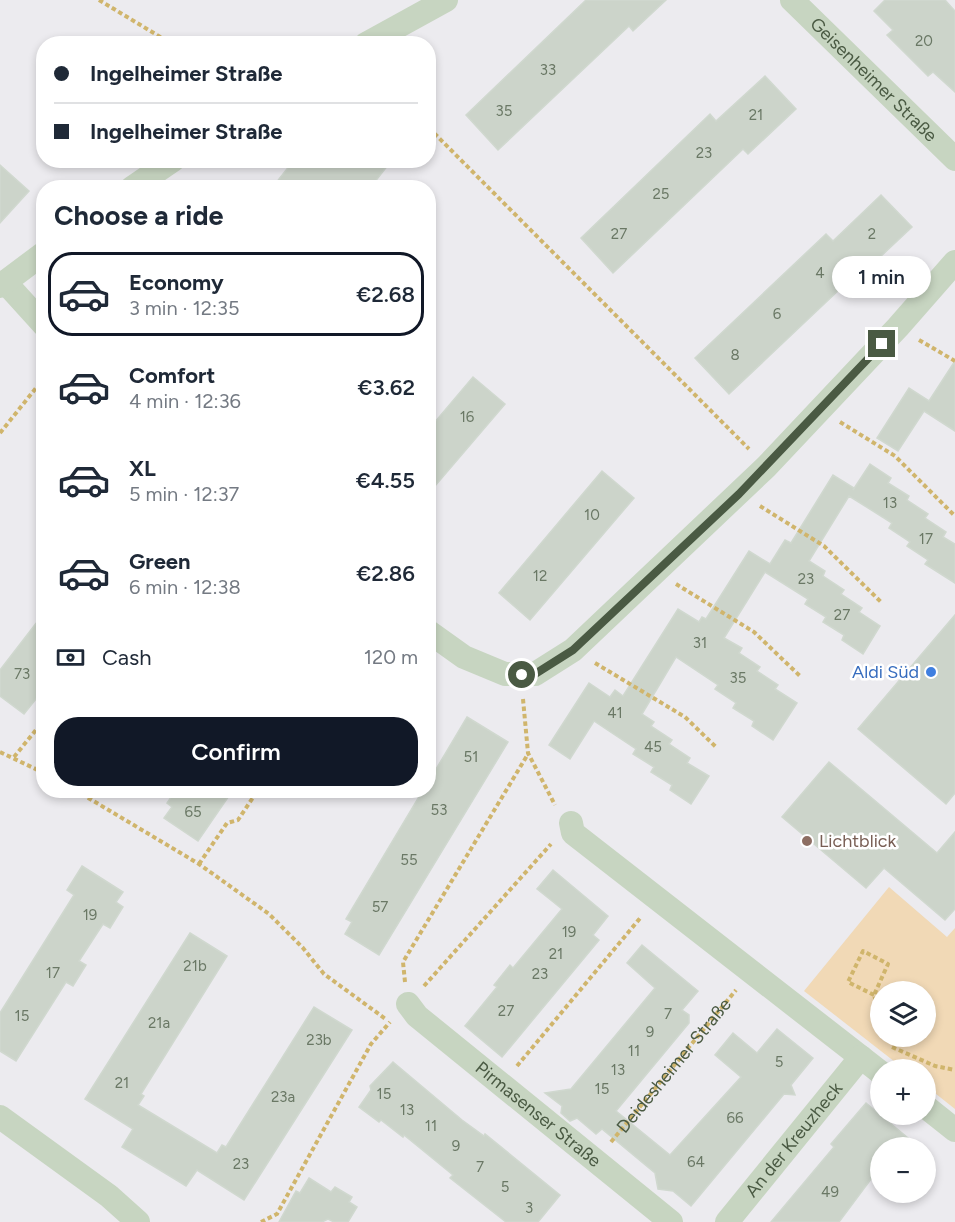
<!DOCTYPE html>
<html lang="en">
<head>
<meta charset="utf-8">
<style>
  :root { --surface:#fff; --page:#f2f2f3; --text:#1f2937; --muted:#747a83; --line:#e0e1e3; --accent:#111827 }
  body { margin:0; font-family:Figtree,sans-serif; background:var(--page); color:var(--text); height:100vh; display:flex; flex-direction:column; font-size:22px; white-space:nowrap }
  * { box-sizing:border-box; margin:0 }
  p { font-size:20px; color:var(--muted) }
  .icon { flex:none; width:33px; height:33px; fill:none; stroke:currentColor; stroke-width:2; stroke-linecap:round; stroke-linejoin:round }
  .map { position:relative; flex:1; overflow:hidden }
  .sheet { position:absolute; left:36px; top:180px; width:400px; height:618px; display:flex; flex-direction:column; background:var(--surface); border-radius:24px; box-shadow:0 3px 9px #0003 }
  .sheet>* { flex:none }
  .hud { position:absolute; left:36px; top:36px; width:400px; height:132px; border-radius:24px; box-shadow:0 3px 9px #0003; display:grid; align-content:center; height:132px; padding:0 18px; background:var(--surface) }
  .controls { position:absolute; left:870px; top:981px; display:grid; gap:12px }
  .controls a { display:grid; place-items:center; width:66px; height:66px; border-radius:50%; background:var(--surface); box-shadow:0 3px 9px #0003; font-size:30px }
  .end { position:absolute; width:27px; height:27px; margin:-14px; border:8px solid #4a5a43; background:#fff; box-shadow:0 0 0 3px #fff }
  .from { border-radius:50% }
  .bubble { position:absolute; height:42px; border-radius:21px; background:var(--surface); box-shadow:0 3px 9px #0003; font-size:20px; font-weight:600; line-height:42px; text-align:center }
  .hud b { display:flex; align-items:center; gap:21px; height:57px; font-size:22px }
  .hud b+b { border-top:2px solid var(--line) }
  .hud i { width:15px; height:15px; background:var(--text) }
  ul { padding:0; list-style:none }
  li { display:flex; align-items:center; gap:18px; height:84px; margin:0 12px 9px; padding:0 6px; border:3px solid transparent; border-radius:24px }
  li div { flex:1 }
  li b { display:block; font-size:22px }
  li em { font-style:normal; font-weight:600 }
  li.current { border-color:var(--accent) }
  li>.icon { width:54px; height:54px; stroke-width:1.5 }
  h2 { padding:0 18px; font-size:27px; line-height:72px }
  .pay { display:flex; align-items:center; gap:15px; height:66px; padding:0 18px; font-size:22px }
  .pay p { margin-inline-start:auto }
  .cta { display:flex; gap:12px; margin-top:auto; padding:12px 18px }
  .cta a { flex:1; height:69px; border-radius:24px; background:var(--accent); color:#fff; font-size:24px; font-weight:600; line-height:69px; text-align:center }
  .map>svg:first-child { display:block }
  .green { fill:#f1d9b6; fill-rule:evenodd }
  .building { fill:#ccd4ca; stroke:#d0d8cf; stroke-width:1.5 }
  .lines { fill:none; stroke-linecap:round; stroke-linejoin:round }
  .path { stroke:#d0b56c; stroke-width:4; stroke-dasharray:4.5 3; stroke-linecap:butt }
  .minor { stroke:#c7d5c1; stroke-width:24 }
  .route { stroke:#4a5a43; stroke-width:8 }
  .shop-dot { fill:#3f7fe0; stroke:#fff; stroke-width:2 }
  .education-dot { fill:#8d6e63; stroke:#fff; stroke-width:2 }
  .labels { text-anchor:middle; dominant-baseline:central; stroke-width:5; stroke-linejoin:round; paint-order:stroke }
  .number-label { font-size:15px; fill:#6a7865 }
  .street-label { font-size:18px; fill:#4a5a43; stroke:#fff }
  .shop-label { font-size:18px; fill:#366cbe; stroke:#fff; text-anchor:end }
  .education-label { font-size:18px; fill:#785e54; stroke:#fff; text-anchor:start }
</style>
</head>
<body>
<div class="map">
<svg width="955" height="1222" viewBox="0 0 955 1222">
  <rect width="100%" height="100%" fill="#ecebef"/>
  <path class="green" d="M 889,887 L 947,937 L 955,928 L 955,1109 L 926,1086 L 926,1070 L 904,1069 L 804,991 ZM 880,992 L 926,992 L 926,1036 L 880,1036 Z"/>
  <g class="building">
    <path d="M 586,0 L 666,0 L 633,31 L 629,26 L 498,150 L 466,115 Z"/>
    <path d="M 885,0 L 945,0 L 955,11 L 955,92 L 933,72 L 928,76 L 887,35 L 893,30 L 874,11 Z"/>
    <path d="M 765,76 L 796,109 L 748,154 L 743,149 L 613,273 L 581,238 L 710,114 L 716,121 Z"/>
    <path d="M 294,160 L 392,160 L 370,188 L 272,188 Z"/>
    <path d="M 0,165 L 29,191 L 0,223 Z"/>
    <path d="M 881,195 L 912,227 L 863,273 L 860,270 L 729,394 L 695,358 L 826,234 L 833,241 Z"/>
    <path d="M 955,361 L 955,431 L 924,411 L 898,451 L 877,438 L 909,388 L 929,401 Z"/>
    <path d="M 473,377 L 505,404 L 429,493 L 429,429 Z"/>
    <path d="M 870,464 L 891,478 L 888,483 L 909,496 L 907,500 L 928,514 L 925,518 L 946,532 L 943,537 L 955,544 L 955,583 L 925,564 L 928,560 L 907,546 L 910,542 L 889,528 L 892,523 L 849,496 L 809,561 L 825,571 L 823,576 L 844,590 L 841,594 L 862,608 L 859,612 L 880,626 L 863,654 L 842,640 L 844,635 L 823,622 L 826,617 L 805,604 L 808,599 L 765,572 L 724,638 L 742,648 L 739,653 L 760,667 L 757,671 L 778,685 L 775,689 L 797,703 L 773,740 L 752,726 L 754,721 L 733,708 L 736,703 L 715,689 L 718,685 L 676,657 L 642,714 L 654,722 L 651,726 L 672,740 L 669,744 L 690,758 L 687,763 L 709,776 L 691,804 L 670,790 L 672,785 L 651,772 L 654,767 L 633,754 L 636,749 L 594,721 L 570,759 L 549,745 L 589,683 L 610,697 L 615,690 L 623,696 L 678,609 L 699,622 L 702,617 L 706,619 L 749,551 L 770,564 L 785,540 L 791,543 L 833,475 L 854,488 L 853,490 Z"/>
    <path d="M 602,471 L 634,498 L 530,620 L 499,593 Z"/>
    <path d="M 44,613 L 44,689 L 24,714 L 0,696 L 0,670 Z"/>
    <path d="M 955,615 L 955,793 L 946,804 L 858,729 Z"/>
    <path d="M 467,717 L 508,742 L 379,955 L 345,934 L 352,922 L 346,919 L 423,790 L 429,790 L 429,781 Z"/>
    <path d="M 829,762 L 937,853 L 955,832 L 955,909 L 945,920 L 884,868 L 866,888 L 782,817 Z"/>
    <path d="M 176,790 L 233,790 L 198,841 L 164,818 L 172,807 L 167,803 Z"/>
    <path d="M 82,866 L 123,892 L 116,902 L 123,907 L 110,928 L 103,924 L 79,961 L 86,965 L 73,986 L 66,982 L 16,1061 L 0,1051 L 0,1013 L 74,895 L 67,890 Z"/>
    <path d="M 553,870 L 608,916 L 593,935 L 599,940 L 502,1057 L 465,1026 L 497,987 L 494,985 L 510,965 L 513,968 L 562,909 L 537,889 Z"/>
    <path d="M 190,933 L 227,956 L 141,1094 L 144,1096 L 138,1105 L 217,1153 L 222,1145 L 226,1147 L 314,1007 L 352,1030 L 244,1200 L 197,1170 L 186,1186 L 122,1147 L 133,1129 L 85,1099 Z"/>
    <path d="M 642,945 L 698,991 L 682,1010 L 689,1015 L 689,1023 L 616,1111 L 670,1155 L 741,1077 L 715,1055 L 733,1033 L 757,1053 L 777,1029 L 813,1058 L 791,1085 L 795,1095 L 784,1094 L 691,1206 L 673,1191 L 658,1189 L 655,1173 L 602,1129 L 596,1134 L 577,1118 L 570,1121 L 561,1113 L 562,1106 L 545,1093 L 571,1089 L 655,988 L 627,963 Z"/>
    <path d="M 393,1062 L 462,1120 L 484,1136 L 485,1134 L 560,1195 L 538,1222 L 506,1222 L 450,1178 L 453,1175 L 404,1135 L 403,1137 L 381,1120 L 379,1122 L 359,1107 L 371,1090 L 370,1086 Z"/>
    <path d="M 866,1103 L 920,1148 L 880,1148 L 880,1167 L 839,1222 L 771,1222 L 834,1147 L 831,1144 Z"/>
    <path d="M 309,1178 L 331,1192 L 335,1187 L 352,1197 L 349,1202 L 357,1207 L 348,1222 L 334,1222 L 328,1219 L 322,1222 L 279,1222 L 296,1191 L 300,1193 Z"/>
  </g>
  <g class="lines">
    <g class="path">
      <path d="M 99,0 L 172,44"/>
      <path d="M 429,128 L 749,449"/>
      <path d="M 919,340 L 955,361"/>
      <path d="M 840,422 L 895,456 L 955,516"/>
      <path d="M 0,433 L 44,378"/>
      <path d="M 760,506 L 824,546 L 881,602"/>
      <path d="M 676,584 L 754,632 L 800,676"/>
      <path d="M 595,663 L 685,717 L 717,748"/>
      <path d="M 523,699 L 528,753 L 555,805"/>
      <path d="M 0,752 L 44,773"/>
      <path d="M 14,757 L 44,720"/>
      <path d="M 75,790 L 199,864 L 269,914 L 303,948 L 324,974 L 387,1020"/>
      <path d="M 199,864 L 227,823 L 238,820 L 258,790"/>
      <path d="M 405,982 L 403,962 L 528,754"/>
      <path d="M 424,986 L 551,844"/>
      <path d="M 874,995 L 848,982 L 863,951 L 888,964 L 874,995 L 880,1014"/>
      <path d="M 892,1047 L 935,1066 L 955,1070"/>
      <path d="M 517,1066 L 641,917"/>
      <path id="s1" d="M 611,1142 L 736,990"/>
      <path d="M 261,1222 L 277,1214 L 371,1044 L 390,1022"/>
    </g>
    <g class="minor">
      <path id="s2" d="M 792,0 L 955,159"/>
      <path d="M 366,44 L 446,0"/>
      <path d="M 132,188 L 173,160"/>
      <path d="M 5,282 L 44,325"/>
      <path d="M 0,286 L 44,253"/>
      <path d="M 429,632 L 464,657 L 505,674 L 535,674 L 573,650 L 766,467 L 898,327 L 955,262"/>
      <path d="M 571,823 L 573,833 L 880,1072"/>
      <path id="s3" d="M 408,1004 L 417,1016 L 671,1222"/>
      <path d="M 926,1107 L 955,1130"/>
      <path d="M 0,1117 L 109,1196 L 138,1222"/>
      <path id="s4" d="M 727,1222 L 861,1057"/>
    </g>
  </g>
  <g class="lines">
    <path class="route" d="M 522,675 L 535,674 L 573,650 L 739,494 L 882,344"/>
  </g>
  <circle class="shop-dot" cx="931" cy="672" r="6"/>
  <circle class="education-dot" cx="807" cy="841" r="6"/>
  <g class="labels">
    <g class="number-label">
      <text x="924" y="41">20</text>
      <text x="548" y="70">33</text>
      <text x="504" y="111">35</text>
      <text x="756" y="115">21</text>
      <text x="704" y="153">23</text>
      <text x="661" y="194">25</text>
      <text x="619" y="234">27</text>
      <text x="872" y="234">2</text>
      <text x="820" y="273">4</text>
      <text x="777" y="314">6</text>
      <text x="735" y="355">8</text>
      <text x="467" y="417">16</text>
      <text x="890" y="503">13</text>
      <text x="592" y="515">10</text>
      <text x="926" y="539">17</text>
      <text x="540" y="576">12</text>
      <text x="806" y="579">23</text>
      <text x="842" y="615">27</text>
      <text x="700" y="643">31</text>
      <text x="22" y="674">73</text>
      <text x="738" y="678">35</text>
      <text x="615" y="713">41</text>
      <text x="653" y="747">45</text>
      <text x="471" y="757">51</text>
      <text x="439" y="810">53</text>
      <text x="193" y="812">65</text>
      <text x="409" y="860">55</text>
      <text x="380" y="907">57</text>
      <text x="90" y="915">19</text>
      <text x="569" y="932">19</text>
      <text x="556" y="954">21</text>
      <text x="195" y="966">21b</text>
      <text x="53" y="973">17</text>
      <text x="540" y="974">23</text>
      <text x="506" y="1011">27</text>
      <text x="668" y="1014">7</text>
      <text x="22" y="1016">15</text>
      <text x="159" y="1023">21a</text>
      <text x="650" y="1032">9</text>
      <text x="319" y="1040">23b</text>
      <text x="634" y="1051">11</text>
      <text x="779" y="1062">5</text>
      <text x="618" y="1070">13</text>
      <text x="122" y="1083">21</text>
      <text x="602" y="1089">15</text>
      <text x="384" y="1094">15</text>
      <text x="283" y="1097">23a</text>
      <text x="407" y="1110">13</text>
      <text x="735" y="1118">66</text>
      <text x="431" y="1126">11</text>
      <text x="456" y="1146">9</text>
      <text x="696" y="1162">64</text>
      <text x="241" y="1164">23</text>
      <text x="480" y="1167">7</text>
      <text x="505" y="1187">5</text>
      <text x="830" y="1192">49</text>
      <text x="529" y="1208">3</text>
    </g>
    <g class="street-label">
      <text stroke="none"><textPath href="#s2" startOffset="114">Geisenheimer Straße</textPath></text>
      <text stroke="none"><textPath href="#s1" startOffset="99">Deidesheimer Straße</textPath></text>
      <text stroke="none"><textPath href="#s3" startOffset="171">Pirmasenser Straße</textPath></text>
      <text stroke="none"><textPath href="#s4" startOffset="106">An der Kreuzheck</textPath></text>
    </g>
    <g class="shop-label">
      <text x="919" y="672">Aldi Süd</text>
    </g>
    <g class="education-label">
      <text x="819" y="841">Lichtblick</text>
    </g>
  </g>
</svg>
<div class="controls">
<a><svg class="icon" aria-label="layers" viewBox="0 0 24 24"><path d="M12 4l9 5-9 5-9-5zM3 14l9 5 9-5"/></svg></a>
<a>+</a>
<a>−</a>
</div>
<i class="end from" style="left:522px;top:675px"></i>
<i class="end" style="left:882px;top:344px"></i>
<div class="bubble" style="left:832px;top:256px;width:99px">1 min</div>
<div class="hud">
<b><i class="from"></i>Ingelheimer Straße</b>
<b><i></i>Ingelheimer Straße</b>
</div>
<section class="sheet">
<h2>Choose a ride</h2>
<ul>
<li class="current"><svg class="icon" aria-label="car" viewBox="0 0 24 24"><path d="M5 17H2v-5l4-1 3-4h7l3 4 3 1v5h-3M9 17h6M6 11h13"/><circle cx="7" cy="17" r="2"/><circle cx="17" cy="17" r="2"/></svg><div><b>Economy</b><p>3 min · 12:35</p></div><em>€2.68</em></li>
<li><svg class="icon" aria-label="car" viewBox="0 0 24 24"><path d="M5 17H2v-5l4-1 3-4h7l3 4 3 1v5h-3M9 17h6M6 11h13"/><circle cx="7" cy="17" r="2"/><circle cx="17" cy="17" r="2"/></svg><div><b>Comfort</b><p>4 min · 12:36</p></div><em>€3.62</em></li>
<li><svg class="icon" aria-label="car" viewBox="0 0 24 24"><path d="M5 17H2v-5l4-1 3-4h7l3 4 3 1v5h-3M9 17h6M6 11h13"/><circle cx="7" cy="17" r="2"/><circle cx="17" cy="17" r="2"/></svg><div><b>XL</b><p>5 min · 12:37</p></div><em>€4.55</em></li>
<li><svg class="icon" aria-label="car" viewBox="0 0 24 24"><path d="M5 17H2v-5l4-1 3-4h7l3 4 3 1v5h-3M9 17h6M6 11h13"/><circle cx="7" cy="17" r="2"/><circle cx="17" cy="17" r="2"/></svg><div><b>Green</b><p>6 min · 12:38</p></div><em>€2.86</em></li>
</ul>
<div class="pay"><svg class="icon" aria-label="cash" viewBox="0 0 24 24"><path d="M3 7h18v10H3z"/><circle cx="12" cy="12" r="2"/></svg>Cash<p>120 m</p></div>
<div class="cta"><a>Confirm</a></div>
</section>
</div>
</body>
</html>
